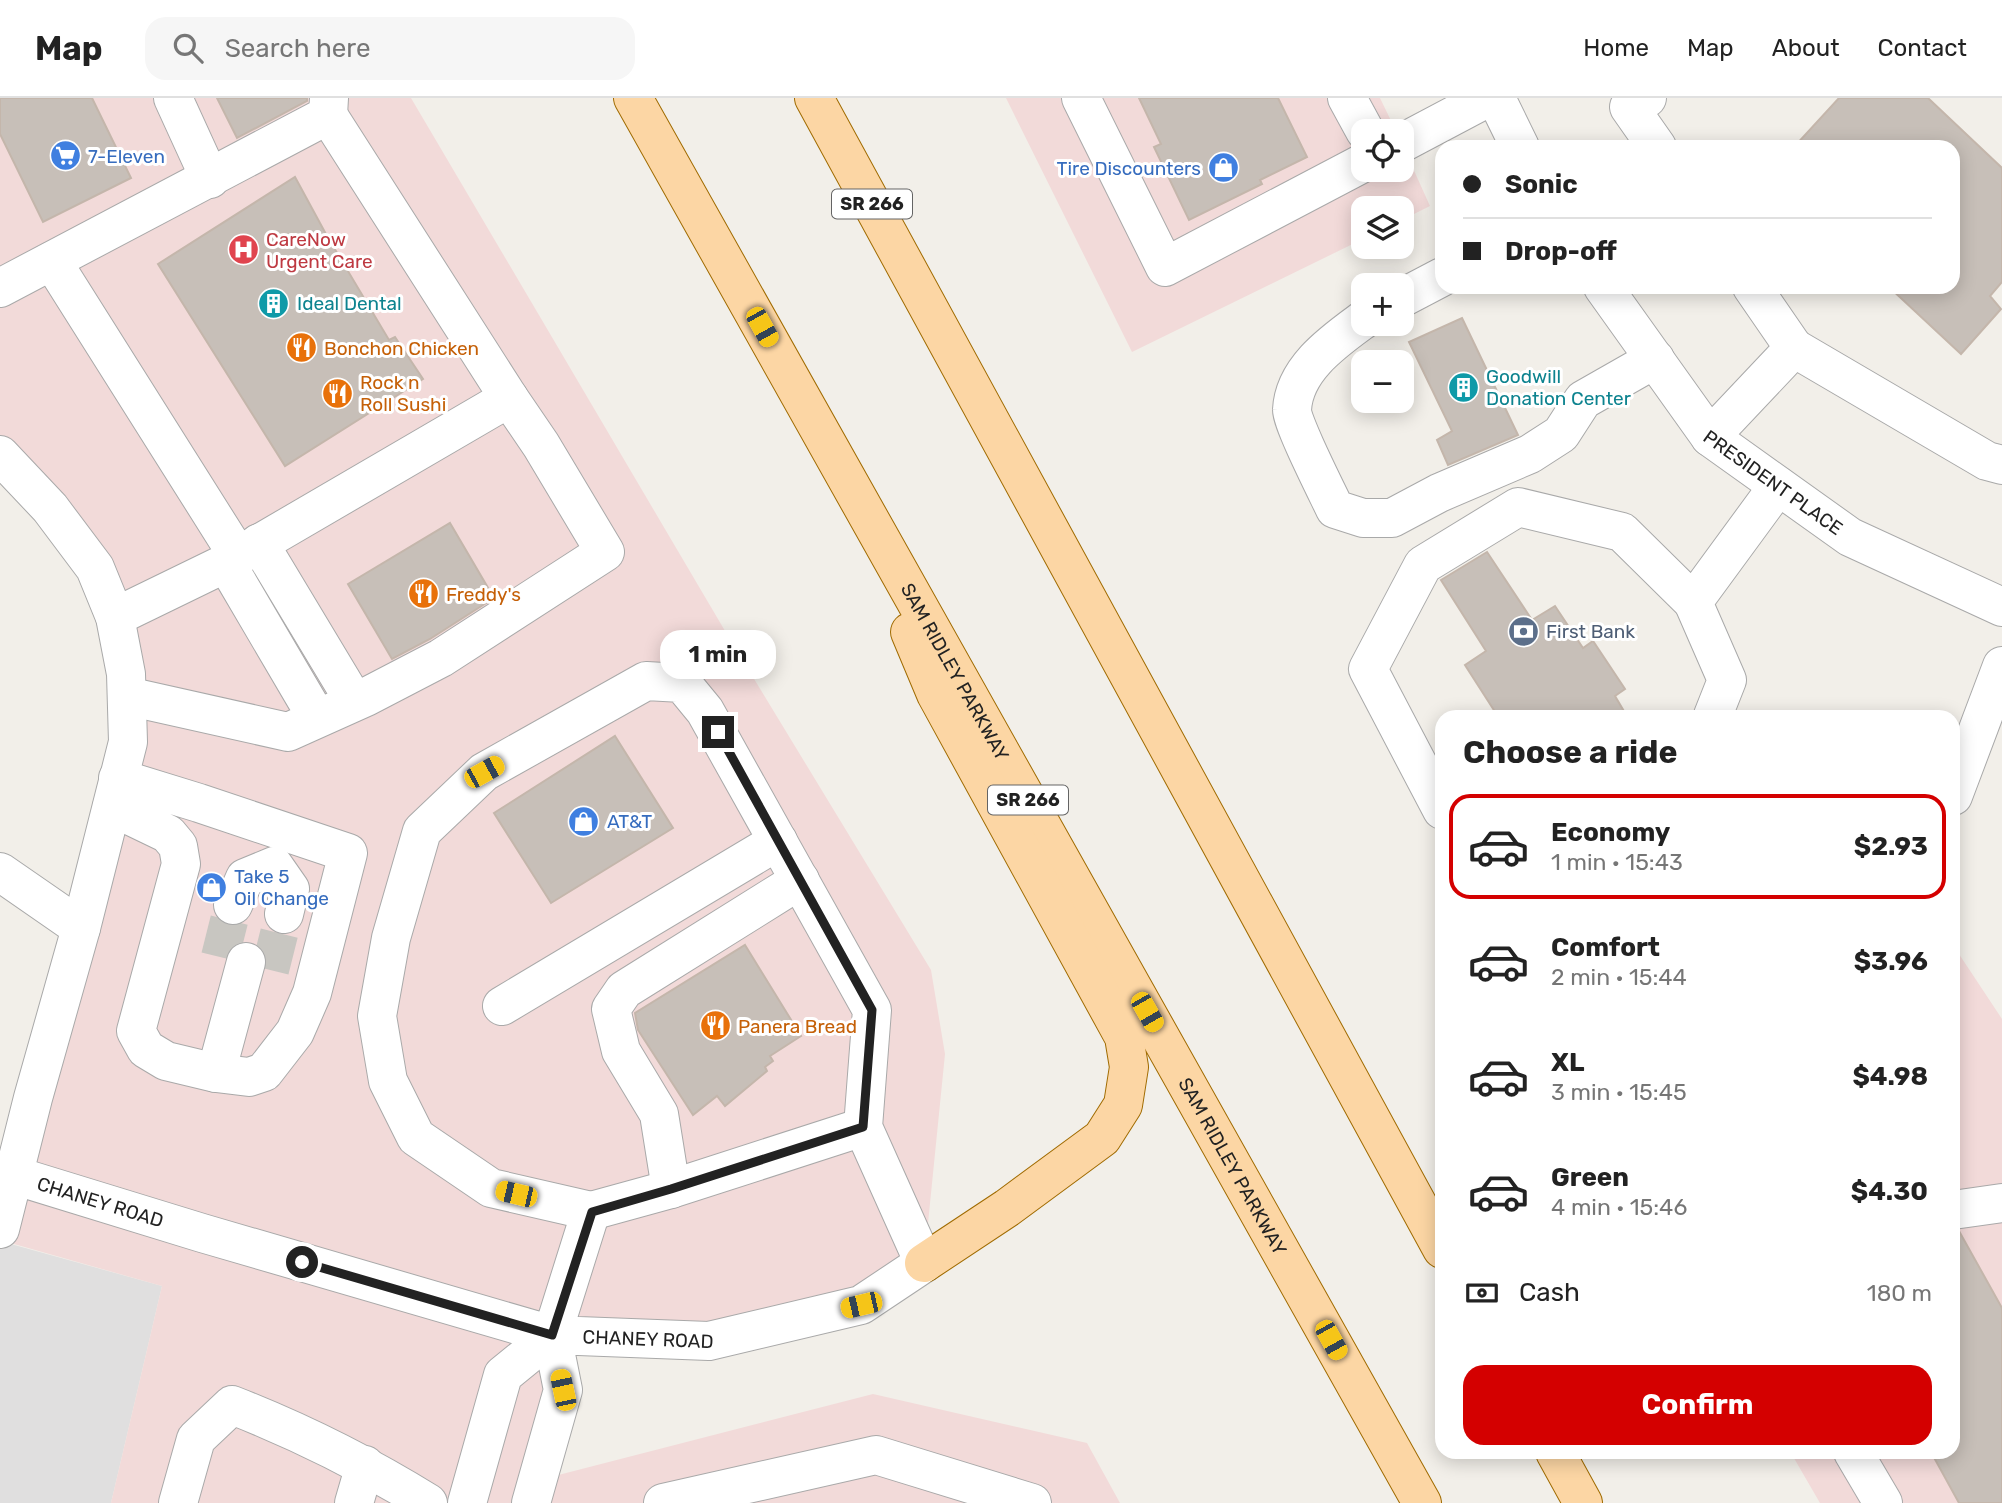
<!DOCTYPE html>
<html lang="en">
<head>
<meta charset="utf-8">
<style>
  :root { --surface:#fff; --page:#f6f6f6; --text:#222; --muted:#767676; --line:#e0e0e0; --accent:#d40000 }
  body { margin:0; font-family:Rubik,sans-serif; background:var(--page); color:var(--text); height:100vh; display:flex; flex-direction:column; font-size:26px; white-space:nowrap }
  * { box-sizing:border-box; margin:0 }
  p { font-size:23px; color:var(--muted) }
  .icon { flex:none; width:38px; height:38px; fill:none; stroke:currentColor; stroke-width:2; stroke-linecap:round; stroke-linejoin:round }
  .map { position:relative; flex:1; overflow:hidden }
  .sheet { position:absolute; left:1435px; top:612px; width:525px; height:749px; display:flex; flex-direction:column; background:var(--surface); border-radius:21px; box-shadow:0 4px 18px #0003 }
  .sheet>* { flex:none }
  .banner { position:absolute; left:1435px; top:42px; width:525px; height:154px; border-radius:21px; box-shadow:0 4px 18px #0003; display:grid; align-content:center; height:154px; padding:0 28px; background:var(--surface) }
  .tools { position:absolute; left:1351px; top:21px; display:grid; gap:14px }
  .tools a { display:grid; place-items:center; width:63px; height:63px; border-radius:14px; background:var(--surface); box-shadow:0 4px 18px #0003; font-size:35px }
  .end { position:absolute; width:32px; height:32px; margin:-16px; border:9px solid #222; background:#fff; box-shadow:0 0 0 4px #fff }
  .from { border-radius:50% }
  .bubble { position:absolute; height:49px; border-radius:21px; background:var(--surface); box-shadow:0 4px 18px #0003; font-size:23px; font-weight:700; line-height:49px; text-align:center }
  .car { position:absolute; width:21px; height:42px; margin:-21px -10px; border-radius:9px; box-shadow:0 0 5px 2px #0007; background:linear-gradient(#f5c518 24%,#345 0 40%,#f5c518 0 76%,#345 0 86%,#f5c518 0) }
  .banner b { display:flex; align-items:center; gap:24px; height:66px; font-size:26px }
  .banner b+b { border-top:2px solid var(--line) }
  .banner i { width:18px; height:18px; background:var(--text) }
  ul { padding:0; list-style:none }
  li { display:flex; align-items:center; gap:21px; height:105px; margin:0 14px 10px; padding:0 14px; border:4px solid transparent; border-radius:21px }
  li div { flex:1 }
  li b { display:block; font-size:26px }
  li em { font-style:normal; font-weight:700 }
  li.active { border-color:var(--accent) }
  li>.icon { width:63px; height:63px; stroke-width:1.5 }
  h2 { padding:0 28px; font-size:32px; line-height:84px }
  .pay { display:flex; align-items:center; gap:18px; height:77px; padding:0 28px; font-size:26px }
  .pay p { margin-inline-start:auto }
  .cta { display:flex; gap:14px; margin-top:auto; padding:14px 28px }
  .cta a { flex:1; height:80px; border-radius:21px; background:var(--accent); color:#fff; font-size:28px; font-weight:700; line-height:80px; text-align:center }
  header { display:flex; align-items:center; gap:42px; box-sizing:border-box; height:98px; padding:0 35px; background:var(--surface); border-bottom:2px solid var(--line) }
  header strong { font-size:33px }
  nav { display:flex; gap:38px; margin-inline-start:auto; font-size:24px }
  .search { width:490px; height:63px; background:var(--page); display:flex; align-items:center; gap:18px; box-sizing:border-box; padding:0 24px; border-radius:21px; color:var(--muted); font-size:26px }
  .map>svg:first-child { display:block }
  .residential { fill:#e0dfdf }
  .commercial { fill:#f2dad9 }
  .building { fill:#c7bfb8; stroke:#c4b6ab; stroke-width:2 }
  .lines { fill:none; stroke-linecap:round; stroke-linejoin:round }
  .minor-tunnel { stroke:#c8c6c1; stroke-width:38; stroke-dasharray:38 19; stroke-linecap:butt }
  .minor-casing { stroke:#a9a9a9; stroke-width:40 }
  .major-casing { stroke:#a06b00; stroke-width:40 }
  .minor { stroke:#fff; stroke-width:38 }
  .major { stroke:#fcd6a4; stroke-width:38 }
  .route { stroke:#222; stroke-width:9 }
  .labels { text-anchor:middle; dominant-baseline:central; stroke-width:6; stroke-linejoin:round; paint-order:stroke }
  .shield { fill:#fff; stroke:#646464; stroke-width:2 }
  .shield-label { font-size:18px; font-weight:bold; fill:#222 }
  .shop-label { font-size:19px; fill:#366cbe; stroke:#fff; text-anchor:start }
  .health-label { font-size:19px; fill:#be3a42; stroke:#fff; text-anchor:start }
  .culture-label { font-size:19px; fill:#0d838f; stroke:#fff; text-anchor:start }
  .food-label { font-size:19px; fill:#c56008; stroke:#fff; text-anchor:start }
  .street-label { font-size:19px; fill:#222; stroke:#fff }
  .service-label { font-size:19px; fill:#4e5e75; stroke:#fff; text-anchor:start }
</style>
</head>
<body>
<header>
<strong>Map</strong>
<div class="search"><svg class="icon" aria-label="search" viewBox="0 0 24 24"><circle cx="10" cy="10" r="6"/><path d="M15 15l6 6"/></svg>Search here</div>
<nav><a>Home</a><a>Map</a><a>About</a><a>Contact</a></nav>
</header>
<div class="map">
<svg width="2002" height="1405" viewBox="0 0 2002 1405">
  <rect width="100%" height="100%" fill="#f2efe9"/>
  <path class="residential" d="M 0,1143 L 162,1188 L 111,1405 L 0,1405 Z"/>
  <g class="commercial">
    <path d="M 0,0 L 411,0 L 728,538 L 931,872 L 945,956 L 924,1165 L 709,1243 L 552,1237 L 539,1382 L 873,1296 L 1087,1345 L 1120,1405 L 111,1405 L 162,1188 L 0,1142 L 112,709 L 115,519 L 0,357 Z"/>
    <path d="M 1006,0 L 1380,0 L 1396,33 L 1363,33 L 1363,72 L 1402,72 L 1402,46 L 1430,108 L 1402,122 L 1402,110 L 1363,110 L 1363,141 L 1132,254 Z"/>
    <path d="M 1953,847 L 2002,921 L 2002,1405 L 1820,1405 L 1791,1355 L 1953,1354 Z"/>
  </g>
  <g class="building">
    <path d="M 0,0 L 92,0 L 131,80 L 43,124 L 0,36 Z"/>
    <path d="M 217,0 L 307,0 L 307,3 L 237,40 Z"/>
    <path d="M 1139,0 L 1278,0 L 1307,59 L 1260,82 L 1262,86 L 1189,122 L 1154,49 L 1161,46 Z"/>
    <path d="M 1839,0 L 1928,0 L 2002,70 L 2002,184 L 1990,198 L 2001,211 L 1961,256 L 1889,189 L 1953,189 L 1953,49 L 1794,49 Z"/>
    <path d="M 295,79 L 327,138 L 389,242 L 395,239 L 423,281 L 285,368 L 158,166 Z"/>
    <path d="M 1462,220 L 1518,337 L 1448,367 L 1437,342 L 1452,333 L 1409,244 Z"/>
    <path d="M 450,425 L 494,500 L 430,541 L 392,561 L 348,486 Z"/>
    <path d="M 1487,454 L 1532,522 L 1555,508 L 1583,550 L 1593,543 L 1625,591 L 1615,598 L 1628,620 L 1499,620 L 1465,567 L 1486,553 L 1441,482 Z"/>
    <path d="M 615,638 L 673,730 L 551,805 L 494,715 Z"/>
    <path d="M 745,847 L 801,938 L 770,958 L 773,963 L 765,969 L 767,973 L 725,1008 L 717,998 L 693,1017 L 638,932 L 635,915 Z"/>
    <path d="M 1953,1133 L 1959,1133 L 2002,1210 L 2002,1405 L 1959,1405 L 1931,1354 L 1953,1354 Z"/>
  </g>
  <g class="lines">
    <g class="minor-tunnel">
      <path d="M 220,859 L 233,807"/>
      <path d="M 270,872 L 284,816"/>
    </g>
    <defs>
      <g id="minor">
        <path d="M 173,0 L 210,81"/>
        <path d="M 1081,0 L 1165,169 L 1363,65"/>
        <path d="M 1347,0 L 1365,33"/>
        <path d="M 1496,0 L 1520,49"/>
        <path d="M 1647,0 L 1629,9 L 1657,49"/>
        <path d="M 328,17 L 509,300"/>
        <path d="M 1402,45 L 1487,0"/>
        <path d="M 52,163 L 238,458"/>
        <path id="s1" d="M 1603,189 L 1710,339 L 1850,439 L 2002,509"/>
        <path d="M 0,190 L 328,17 L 329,0"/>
        <path d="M 1402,200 L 1442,179"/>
        <path d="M 1363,222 C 1333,244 1294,271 1292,312 C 1291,323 1328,396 1335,411 L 1363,420 L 1392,420 L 1439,395 L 1530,356 L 1561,336 L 1583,302 L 1655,261"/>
        <path d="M 1794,250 L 1987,363 L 2002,367"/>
        <path d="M 1710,339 L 1794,250 L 1752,189"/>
        <path d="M 0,357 L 50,410 L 95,470 L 115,519 L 126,576 L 128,644 L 81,830 L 33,1000 L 0,1131"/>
        <path d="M 259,445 L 354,603"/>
        <path d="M 226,465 L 317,620"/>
        <path d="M 115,519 L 226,465 L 509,300 L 541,347 L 605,454 L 441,560 L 366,599 L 288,634 L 127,598"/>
        <path d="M 1712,620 L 1727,582 L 1693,504 L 1778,388"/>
        <path d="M 1953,698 L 2002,568"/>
        <path d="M 112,709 L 168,736 L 178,748 L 181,766 L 136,933 L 146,951 L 166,963 L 216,975 L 249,979 L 264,974 L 295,934 L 312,895 L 348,755 L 199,705 L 118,680"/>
        <path d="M 1442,712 L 1368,571 L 1423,467 L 1518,409 L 1622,434 L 1693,504"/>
        <path d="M 0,774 L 81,830"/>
        <path d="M 233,807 L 245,780 L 274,768 L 290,791 L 284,816"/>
        <path d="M 502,908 L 778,743"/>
        <path d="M 216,975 L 246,864"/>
        <path id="s2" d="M 0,1073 L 202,1135 L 552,1237 L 709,1243 L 861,1207 L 924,1165 L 863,1029 L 872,912 L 705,613 L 682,585 L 646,583 L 484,674 L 422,733 L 391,840 L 377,918 L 388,983 L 416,1039 L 491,1090 L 591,1113 L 552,1237 L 563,1292 L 531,1405"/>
        <path d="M 671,1091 L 659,1016 L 621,953 L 611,911 L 624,892 L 800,782"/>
        <path d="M 1953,1112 L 2002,1105"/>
        <path d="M 591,1113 L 671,1091 L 863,1029"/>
        <path d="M 1853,1354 L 1883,1405"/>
        <path d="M 178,1405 L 196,1341 L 232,1307 C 301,1334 365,1366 428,1405"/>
        <path d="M 354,1405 L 365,1367"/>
        <path d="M 467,1405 L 503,1277 L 552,1237"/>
        <path d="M 663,1405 L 876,1357 L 1032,1405"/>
      </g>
      <g id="major">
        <path id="s3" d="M 633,0 L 1422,1405"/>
        <path d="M 814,0 L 1442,1151"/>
        <path d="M 910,534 L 936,596 L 1124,939 L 1129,969 L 1123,1007 L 1102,1040 L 1007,1110 L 924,1165"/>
        <path d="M 1555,1354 L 1583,1405"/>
      </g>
    </defs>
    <use href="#minor" class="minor-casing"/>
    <use href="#major" class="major-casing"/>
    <use href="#minor" class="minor"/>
    <use href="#major" class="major"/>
  </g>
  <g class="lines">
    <path class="route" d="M 302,1164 L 552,1237 L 592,1114 L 671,1091 L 863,1029 L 872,912 L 718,634"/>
  </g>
  <defs>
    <symbol id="supermarket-disc" viewBox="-11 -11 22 22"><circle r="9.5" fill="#3f7fe0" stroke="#fff"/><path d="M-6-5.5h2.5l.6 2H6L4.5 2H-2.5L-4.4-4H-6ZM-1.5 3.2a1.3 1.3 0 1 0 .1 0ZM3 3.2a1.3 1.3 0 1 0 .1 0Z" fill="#fff"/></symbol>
    <symbol id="shop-disc" viewBox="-11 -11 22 22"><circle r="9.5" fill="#3f7fe0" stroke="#fff"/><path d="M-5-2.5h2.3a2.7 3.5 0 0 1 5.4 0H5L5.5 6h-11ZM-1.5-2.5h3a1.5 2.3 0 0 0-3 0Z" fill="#fff"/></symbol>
    <symbol id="hospital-disc" viewBox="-11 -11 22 22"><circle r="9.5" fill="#e0444e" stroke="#fff"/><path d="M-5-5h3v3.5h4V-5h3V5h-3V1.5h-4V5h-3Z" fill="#fff"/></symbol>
    <symbol id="building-disc" viewBox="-11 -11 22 22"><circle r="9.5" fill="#0f9aa8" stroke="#fff"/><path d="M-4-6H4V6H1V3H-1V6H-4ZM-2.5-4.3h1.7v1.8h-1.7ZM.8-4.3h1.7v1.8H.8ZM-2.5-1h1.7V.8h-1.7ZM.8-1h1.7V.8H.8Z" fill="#fff"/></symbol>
    <symbol id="restaurant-disc" viewBox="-11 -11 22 22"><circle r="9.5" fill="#e8710a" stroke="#fff"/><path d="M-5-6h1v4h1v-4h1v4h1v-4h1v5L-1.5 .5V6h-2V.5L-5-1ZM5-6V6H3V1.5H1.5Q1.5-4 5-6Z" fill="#fff"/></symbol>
    <symbol id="bank-disc" viewBox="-11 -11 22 22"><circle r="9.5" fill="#5c6f8a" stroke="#fff"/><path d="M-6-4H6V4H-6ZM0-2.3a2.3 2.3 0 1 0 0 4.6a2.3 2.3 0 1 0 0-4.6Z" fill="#fff"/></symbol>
  </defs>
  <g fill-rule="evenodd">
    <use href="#supermarket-disc" x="48" y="40" width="35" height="35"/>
    <use href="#shop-disc" x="1206" y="52" width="35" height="35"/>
    <use href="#hospital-disc" x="226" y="134" width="35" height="35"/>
    <use href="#building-disc" x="256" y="188" width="35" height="35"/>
    <use href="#restaurant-disc" x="284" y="232" width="35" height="35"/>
    <use href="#building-disc" x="1446" y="272" width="35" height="35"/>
    <use href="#restaurant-disc" x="320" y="278" width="35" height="35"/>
    <use href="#restaurant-disc" x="406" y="478" width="35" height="35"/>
    <use href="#bank-disc" x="1506" y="516" width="35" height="35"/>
    <use href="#shop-disc" x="566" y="706" width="35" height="35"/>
    <use href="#shop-disc" x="194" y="772" width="35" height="35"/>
    <use href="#restaurant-disc" x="698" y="910" width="35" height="35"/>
  </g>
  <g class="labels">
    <g class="shield">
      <rect x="832" y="91.5" width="80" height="29" rx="5"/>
      <rect x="988" y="687.5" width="80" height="29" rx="5"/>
    </g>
    <g class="shield-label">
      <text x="872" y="106">SR 266</text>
      <text x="1028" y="702">SR 266</text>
    </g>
    <g class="shop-label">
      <text x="88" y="58">7-Eleven</text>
      <text x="1201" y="70" text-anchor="end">Tire Discounters</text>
      <text x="607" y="723">AT&amp;T</text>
      <text x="234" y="778">Take 5<tspan x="234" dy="22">Oil Change</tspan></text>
    </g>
    <g class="health-label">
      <text x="266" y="141">CareNow<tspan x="266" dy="22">Urgent Care</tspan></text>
    </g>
    <g class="culture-label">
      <text x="297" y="205">Ideal Dental</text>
      <text x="1486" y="278">Goodwill<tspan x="1486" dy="22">Donation Center</tspan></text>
    </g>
    <g class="food-label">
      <text x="324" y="250">Bonchon Chicken</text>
      <text x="360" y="284">Rock n<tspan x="360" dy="22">Roll Sushi</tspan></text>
      <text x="446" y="496">Freddy's</text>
      <text x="738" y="928">Panera Bread</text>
    </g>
    <g class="street-label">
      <text stroke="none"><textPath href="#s1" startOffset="262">PRESIDENT PLACE</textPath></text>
      <text stroke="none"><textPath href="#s3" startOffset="658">SAM RIDLEY PARKWAY</textPath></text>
      <text stroke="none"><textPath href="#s3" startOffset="1225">SAM RIDLEY PARKWAY</textPath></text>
      <text stroke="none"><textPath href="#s2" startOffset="105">CHANEY ROAD</textPath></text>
      <text stroke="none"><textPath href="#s2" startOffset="672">CHANEY ROAD</textPath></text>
    </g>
    <g class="service-label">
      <text x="1546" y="533">First Bank</text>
    </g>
  </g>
</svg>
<div class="tools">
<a><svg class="icon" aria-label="locate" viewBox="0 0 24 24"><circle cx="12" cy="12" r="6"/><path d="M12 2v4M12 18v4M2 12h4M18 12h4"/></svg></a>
<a><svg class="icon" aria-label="layers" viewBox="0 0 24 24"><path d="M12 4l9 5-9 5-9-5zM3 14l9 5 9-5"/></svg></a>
<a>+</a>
<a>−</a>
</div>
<i class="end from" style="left:302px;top:1164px"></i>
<i class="end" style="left:718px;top:634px"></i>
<div class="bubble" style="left:660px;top:532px;width:116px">1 min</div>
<i class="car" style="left:762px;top:229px;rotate:151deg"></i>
<i class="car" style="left:484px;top:674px;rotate:61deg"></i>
<i class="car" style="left:1147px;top:914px;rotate:150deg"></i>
<i class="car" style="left:516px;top:1096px;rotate:283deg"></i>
<i class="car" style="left:861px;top:1207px;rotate:257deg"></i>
<i class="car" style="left:1331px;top:1242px;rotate:151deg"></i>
<i class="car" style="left:563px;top:1292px;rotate:348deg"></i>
<div class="banner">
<b><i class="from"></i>Sonic</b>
<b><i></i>Drop-off</b>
</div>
<section class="sheet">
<h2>Choose a ride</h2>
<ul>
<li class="active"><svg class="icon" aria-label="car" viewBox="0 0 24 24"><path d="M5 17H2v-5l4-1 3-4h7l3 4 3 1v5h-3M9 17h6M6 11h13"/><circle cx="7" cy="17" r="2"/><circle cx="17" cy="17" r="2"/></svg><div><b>Economy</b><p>1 min · 15:43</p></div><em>$2.93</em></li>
<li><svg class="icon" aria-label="car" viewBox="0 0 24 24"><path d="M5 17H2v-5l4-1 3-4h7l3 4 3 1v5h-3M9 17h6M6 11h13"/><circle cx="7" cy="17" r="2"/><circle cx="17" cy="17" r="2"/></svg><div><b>Comfort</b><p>2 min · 15:44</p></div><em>$3.96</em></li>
<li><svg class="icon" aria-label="car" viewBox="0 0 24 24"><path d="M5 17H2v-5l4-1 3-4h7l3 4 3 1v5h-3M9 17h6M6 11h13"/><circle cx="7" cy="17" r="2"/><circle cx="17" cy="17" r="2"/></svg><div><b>XL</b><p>3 min · 15:45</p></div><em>$4.98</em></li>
<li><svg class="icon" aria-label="car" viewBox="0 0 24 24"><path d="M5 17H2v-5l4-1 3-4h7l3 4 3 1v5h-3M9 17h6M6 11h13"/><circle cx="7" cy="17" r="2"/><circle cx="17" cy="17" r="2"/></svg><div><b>Green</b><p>4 min · 15:46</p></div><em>$4.30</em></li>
</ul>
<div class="pay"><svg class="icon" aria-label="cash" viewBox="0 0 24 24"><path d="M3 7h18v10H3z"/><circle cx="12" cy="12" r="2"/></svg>Cash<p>180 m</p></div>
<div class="cta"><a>Confirm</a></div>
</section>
</div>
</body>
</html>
